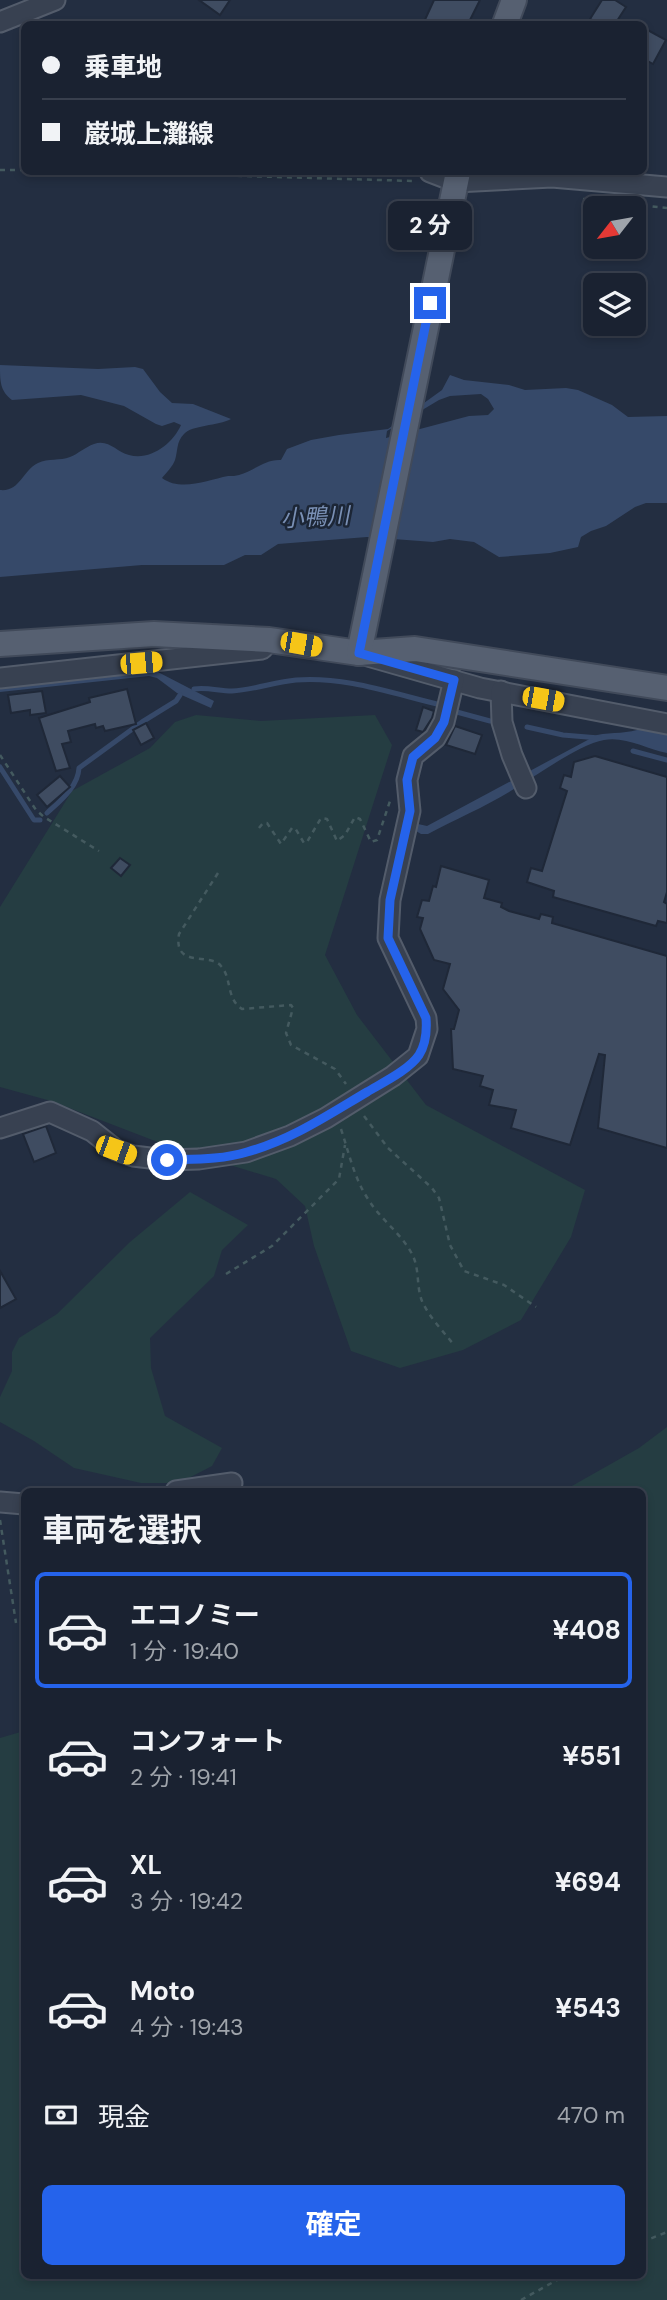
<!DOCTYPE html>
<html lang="ja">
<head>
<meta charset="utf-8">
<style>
  :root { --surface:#1a2231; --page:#272f3d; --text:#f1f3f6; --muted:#9fa4ab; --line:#383f4d; --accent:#2563eb }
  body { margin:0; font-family:"DM Sans","Noto Sans JP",sans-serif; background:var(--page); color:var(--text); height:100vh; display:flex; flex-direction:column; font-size:26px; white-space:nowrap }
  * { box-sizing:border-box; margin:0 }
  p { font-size:23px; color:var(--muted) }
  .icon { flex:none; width:38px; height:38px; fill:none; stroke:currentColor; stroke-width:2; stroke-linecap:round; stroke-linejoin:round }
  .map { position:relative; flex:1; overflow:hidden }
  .sheet { position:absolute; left:21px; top:1488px; width:625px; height:791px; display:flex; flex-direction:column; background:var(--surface); border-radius:10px; box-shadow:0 4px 10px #0003,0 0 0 2px var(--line) }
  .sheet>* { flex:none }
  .banner { position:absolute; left:21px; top:21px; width:626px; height:154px; border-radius:10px; box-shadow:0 4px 10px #0003,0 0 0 2px var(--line); display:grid; align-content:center; height:154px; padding:0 21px; background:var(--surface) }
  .needle { width:46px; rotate:239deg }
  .controls { position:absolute; left:583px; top:196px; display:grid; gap:14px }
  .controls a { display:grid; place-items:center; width:63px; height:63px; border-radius:10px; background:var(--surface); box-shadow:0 4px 10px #0003,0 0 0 2px var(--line); font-size:35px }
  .end { position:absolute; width:32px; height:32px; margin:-16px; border:9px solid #2563eb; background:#fff; box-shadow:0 0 0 4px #fff }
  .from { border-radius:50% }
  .bubble { position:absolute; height:49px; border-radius:10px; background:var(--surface); box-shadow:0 4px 10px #0003,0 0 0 2px var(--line); font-size:23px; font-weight:700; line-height:49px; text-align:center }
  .car { position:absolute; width:21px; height:42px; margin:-21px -10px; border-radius:9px; box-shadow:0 0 5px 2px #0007; background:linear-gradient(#f5c518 24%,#345 0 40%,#f5c518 0 76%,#345 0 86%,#f5c518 0) }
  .banner b { display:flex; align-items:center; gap:24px; height:66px; font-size:26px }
  .banner b+b { border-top:2px solid var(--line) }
  .banner i { width:18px; height:18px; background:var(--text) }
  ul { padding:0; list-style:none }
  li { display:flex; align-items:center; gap:21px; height:116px; margin:0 14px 10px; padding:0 7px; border:4px solid transparent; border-radius:10px }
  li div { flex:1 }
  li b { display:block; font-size:26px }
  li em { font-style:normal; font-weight:700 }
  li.active { border-color:var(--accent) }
  li>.icon { width:63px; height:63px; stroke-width:1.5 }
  h2 { padding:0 21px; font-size:32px; line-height:84px }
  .pay { display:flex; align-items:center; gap:18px; height:77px; padding:0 21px; font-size:26px }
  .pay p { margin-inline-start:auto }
  .primary-button { display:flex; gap:14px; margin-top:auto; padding:14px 21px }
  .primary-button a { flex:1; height:80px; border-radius:10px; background:var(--accent); color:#fff; font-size:28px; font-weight:700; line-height:80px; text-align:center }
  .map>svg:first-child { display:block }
  .green { fill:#253d42 }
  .water { fill:#364969; fill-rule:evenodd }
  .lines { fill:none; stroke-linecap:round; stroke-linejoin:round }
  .stream { stroke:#364969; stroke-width:5 }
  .building { fill:#3f4c61; stroke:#1f2838; stroke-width:2 }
  .minor-casing { stroke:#535c6b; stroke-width:23 }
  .major-casing { stroke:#414a5a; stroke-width:28 }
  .path { stroke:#445a5f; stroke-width:2.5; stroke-dasharray:5 5; stroke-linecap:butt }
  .minor { stroke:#384151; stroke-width:19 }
  .major { stroke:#566071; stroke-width:24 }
  .route { stroke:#2563eb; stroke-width:9 }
  .labels { text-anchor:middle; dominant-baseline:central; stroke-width:5; stroke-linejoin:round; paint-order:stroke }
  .water-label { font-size:23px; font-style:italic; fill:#7a90b5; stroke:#1c2636 }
</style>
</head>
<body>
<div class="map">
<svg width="667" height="2300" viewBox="0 0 667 2300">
  <rect width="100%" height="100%" fill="#232e41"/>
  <g class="green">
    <path d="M 196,715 L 261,721 L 375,715 L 392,745 L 325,955 L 357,1015 L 426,1105 L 585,1190 L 571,1237 L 521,1320 L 463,1350 L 400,1368 L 351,1351 L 314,1246 L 305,1206 L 276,1179 L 168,1146 L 51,1101 L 0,1087 L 0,907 L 72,791 L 150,748 L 175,722 Z"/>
    <path d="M 190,1192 L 248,1225 L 222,1250 L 214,1276 L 150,1338 L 151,1368 L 165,1416 L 222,1448 L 212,1466 L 179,1483 L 141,1483 L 74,1468 L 34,1441 L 0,1422 L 0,1397 L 12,1371 L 12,1352 L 19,1338 L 57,1314 L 130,1242 Z"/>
    <path d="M 667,1427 L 667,2300 L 0,2300 L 0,1738 L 24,1731 L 24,2275 L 642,2275 L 642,1491 L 563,1491 L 639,1448 Z"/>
  </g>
  <g class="water">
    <path d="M 0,365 L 98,369 L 135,367 L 143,369 L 160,392 L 172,403 L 193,404 L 231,419 C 218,426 192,425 184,434 C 176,442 178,451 175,460 C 173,466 166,473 162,478 C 181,492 208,480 228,476 C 232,476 236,476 239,475 C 254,471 265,459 281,460 L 287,449 L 311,440 L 339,435 L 388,429 L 442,390 L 450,375 L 464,380 L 509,385 L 525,390 L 566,388 L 578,390 L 612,405 L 628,417 L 667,416 L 667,503 L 646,503 L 635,507 L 606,526 L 591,531 L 581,537 L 578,547 L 550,553 L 499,557 L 474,542 L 450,539 L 433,542 L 367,537 L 278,544 L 261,555 L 245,555 L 224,565 L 142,565 L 0,577 L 0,490 C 20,492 22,471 38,463 C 48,458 60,461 70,457 C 78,454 85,447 94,444 C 109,439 116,452 129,455 C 151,461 173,443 181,425 L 174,422 L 162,426 L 156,424 L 124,406 L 81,395 L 12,400 C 0,391 0,381 0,365 ZM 481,394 L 488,399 L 494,409 L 488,415 L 469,416 L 386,438 L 387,431 L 439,400 L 450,396 Z"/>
    <path d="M 149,670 L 156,671 L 214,701 L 211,708 L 177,693 L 157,678 L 149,676 L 0,692 L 0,686 Z"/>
    <path d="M 642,728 L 667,734 L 667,753 C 647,749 625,736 604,740 C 580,744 536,776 514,789 C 487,806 456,819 428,834 L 421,834 L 416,831 L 418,824 L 427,826 L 597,735 C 612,732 629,734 642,728 Z"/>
  </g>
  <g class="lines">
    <g class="stream">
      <path d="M 194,689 C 207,687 219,691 232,691 C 253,690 275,682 296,680 C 345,676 394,694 441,705"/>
      <path d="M 453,711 L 490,721"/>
      <path d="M 527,727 L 563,735 L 599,738"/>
      <path d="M 633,751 L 667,760"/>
      <path d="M 0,767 L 34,820 L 40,820"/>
      <path d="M 47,813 C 60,801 78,787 79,768 L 142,722 L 176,701 L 180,695"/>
    </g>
  </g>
  <g class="building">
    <path d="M 199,0 L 230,0 L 220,15 Z"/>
    <path d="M 434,0 L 480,0 L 468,24 L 423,24 Z"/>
    <path d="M 602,0 L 615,0 L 626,7 L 615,24 L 600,24 L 590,19 Z"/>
    <path d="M 644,28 L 666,40 L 653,64 L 644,59 Z"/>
    <path d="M 127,689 L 136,724 L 105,731 L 103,726 L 96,728 L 95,724 L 68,731 L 71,742 L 62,744 L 70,768 L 56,771 L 39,718 L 90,702 L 89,698 Z"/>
    <path d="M 42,691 L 46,713 L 30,715 L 30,710 L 11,713 L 8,695 Z"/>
    <path d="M 423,707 L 434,711 L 432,718 L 423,732 L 416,730 Z"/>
    <path d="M 146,723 L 154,738 L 141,745 L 133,730 Z"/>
    <path d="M 455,726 L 482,735 L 475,754 L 446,745 Z"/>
    <path d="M 595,756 L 667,777 L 667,892 L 664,902 L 667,904 L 667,923 L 658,921 L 656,926 L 553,897 L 554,891 L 527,882 L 531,868 L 542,871 L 567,791 L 560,788 L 564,775 L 571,777 L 574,762 Z"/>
    <path d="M 60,776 L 70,787 L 47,807 L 37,795 Z"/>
    <path d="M 120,858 L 130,865 L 121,876 L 111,868 Z"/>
    <path d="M 441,866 L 489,880 L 484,898 L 502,903 L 501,907 L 509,911 L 539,919 L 541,914 L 553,917 L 552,923 L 667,956 L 667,1148 L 598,1128 L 605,1055 L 599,1054 L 570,1145 L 511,1128 L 516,1110 L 489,1105 L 493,1090 L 480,1086 L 483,1076 L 453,1069 L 451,1029 L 454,1029 L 459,1010 L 443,989 L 450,964 L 434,960 L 420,929 L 423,918 L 417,917 L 422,900 L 429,901 L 433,886 L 436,887 Z"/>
    <path d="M 46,1126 L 56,1153 L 34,1162 L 23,1134 Z"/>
    <path d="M 0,1271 L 16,1299 L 0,1308 Z"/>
  </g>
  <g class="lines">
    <defs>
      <g id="minor">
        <path d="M 0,22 L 55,0"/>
        <path d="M 430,172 L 456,182 L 552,177 L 667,187"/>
        <path d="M 368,656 L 480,688 L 667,724"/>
        <path d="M 0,678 L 262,649 L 269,641"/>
        <path d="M 501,691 L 502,722 L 512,755 L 526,788"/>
        <path d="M 0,1128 L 50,1112 L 92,1131 L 116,1150 L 133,1156 L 167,1160 L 199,1159 L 246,1152 L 290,1136 L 326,1118 L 393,1076 L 418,1056 L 427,1029 L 426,1018 L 388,938 L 390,900 L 410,811 L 407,780 L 413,756 L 435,738 L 444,722 L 454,680"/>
        <path d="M 176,1491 L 232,1483"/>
        <path d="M 0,1502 L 24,1504"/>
      </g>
      <g id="major">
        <path d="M 505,24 L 514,0"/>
        <path d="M 0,644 L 154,634 L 269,640 L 359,653 L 415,649 L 667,688"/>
        <path d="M 359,653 L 458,172"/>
      </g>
    </defs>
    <use href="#minor" class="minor-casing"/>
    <use href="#major" class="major-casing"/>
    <g class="path">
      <path d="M 0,170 L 24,170"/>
      <path d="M 107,172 L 414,181"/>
      <path d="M 583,199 L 667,208"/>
      <path d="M 0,755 L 36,810 L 44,817 L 99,851"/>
      <path d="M 259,828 L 263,823 L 267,823 L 281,844 L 292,828 L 295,828 L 304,843 L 307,842 L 321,818 L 327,819 L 337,841 L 345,835 L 355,817 L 360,819 L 371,842 L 377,840 L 390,801"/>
      <path d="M 218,873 L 179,934 C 173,969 210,952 221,966 C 232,978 226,999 242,1009 L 291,1005 L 293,1008 L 286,1033 L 291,1045 L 335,1069 L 346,1084"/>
      <path d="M 364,1116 L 388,1148 L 432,1188 L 439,1198 L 450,1245 L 464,1271 L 504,1285 L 536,1307"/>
      <path d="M 341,1129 C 349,1153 354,1178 368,1199 C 380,1219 401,1233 412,1254 C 420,1269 416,1286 422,1301 C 429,1317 443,1331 454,1345"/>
      <path d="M 226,1274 L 272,1246 L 339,1179 L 345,1145"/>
      <path d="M 0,1520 L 16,1623"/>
      <path d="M 642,2242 L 667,2232"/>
      <path d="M 521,2300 L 566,2275"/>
    </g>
    <use href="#minor" class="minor"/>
    <use href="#major" class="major"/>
  </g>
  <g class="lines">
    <path class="route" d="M 167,1160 C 193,1159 221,1160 247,1152 C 291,1140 328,1115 367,1092 C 382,1083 409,1070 419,1055 C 426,1044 427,1031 426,1018 L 388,938 L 390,900 L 410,811 L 407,780 L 413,757 L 435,738 L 444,722 L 454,680 L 359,653 L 430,303"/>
  </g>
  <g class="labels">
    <g class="water-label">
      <text transform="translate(315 517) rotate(-3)">小鴨川</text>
    </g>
  </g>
</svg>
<div class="controls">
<a><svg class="needle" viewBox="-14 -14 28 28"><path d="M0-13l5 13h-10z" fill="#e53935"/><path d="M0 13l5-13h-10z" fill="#9fa4ab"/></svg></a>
<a><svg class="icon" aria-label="layers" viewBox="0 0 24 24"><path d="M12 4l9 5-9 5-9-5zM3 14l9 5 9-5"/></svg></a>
</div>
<i class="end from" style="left:167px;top:1160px"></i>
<i class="end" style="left:430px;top:303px"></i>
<div class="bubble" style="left:388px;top:201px;width:84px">2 分</div>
<i class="car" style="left:301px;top:644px;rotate:100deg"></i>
<i class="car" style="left:141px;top:663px;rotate:85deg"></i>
<i class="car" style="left:543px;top:699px;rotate:100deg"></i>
<i class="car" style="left:116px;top:1150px;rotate:110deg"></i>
<div class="banner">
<b><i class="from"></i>乗車地</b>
<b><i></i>巌城上灘線</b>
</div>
<section class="sheet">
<h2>車両を選択</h2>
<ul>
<li class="active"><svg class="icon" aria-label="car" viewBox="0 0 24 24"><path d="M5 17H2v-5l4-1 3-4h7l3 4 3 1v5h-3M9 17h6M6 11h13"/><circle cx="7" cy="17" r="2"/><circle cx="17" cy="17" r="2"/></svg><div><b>エコノミー</b><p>1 分 · 19:40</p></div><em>¥408</em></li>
<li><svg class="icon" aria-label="car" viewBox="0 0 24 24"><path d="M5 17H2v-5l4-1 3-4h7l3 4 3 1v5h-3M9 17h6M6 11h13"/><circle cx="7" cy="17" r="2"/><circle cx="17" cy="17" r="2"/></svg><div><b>コンフォート</b><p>2 分 · 19:41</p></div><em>¥551</em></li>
<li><svg class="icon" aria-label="car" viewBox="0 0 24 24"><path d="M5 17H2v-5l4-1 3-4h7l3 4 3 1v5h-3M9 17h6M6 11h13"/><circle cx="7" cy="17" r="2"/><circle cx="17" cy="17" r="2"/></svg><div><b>XL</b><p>3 分 · 19:42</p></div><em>¥694</em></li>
<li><svg class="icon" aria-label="car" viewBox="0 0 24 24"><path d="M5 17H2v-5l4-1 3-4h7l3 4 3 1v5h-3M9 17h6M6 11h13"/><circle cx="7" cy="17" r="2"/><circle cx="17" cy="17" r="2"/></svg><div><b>Moto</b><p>4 分 · 19:43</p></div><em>¥543</em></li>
</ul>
<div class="pay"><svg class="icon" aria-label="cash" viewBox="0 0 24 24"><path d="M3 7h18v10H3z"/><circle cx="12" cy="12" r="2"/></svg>現金<p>470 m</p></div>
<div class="primary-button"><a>確定</a></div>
</section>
</div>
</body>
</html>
